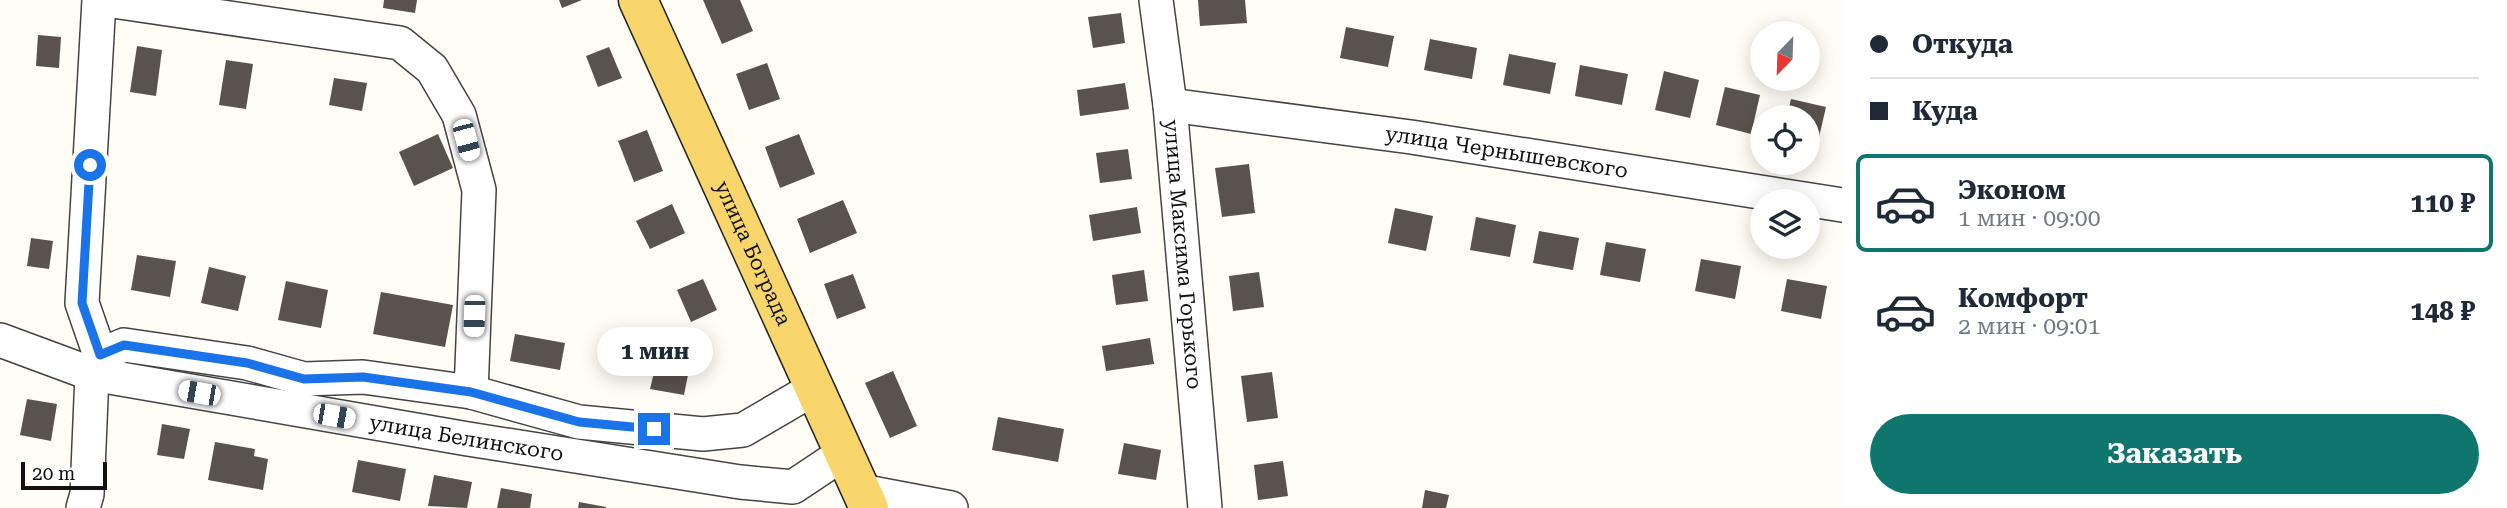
<!DOCTYPE html>
<html lang="ru">
<head>
<meta charset="utf-8">
<style>
  :root { --surface:#fff; --page:#f6f6f7; --text:#1f2937; --muted:#747a83; --line:#e0e1e3; --accent:#0f766e }
  body { margin:0; font-family:"Roboto Serif",serif; background:var(--page); color:var(--text); height:100vh; display:flex; flex-direction:column; font-size:26px; white-space:nowrap }
  * { box-sizing:border-box; margin:0 }
  p { font-size:23px; color:var(--muted) }
  .icon { flex:none; width:38px; height:38px; fill:none; stroke:currentColor; stroke-width:2; stroke-linecap:round; stroke-linejoin:round }
  .map { position:relative; flex:1; overflow:hidden }
  .panel { display:flex; flex-direction:column; background:var(--surface); width:665px }
  .panel>* { flex:none }
  .guide { display:grid; align-content:center; height:154px; padding:0 28px; background:var(--surface) }
  .needle { width:46px; rotate:203deg }
  .controls { position:absolute; left:1750px; top:21px; display:grid; gap:14px }
  .controls a { display:grid; place-items:center; width:70px; height:70px; border-radius:50%; background:var(--surface); box-shadow:0 4px 18px #0003; font-size:35px }
  .scale { position:absolute; left:21px; bottom:18px; width:86px; box-sizing:border-box; padding-left:7px; border:4px solid #111; border-top:0; font-size:19px; line-height:24px; white-space:nowrap; color:#111; -webkit-text-stroke:5px #fff; paint-order:stroke }
  .end { position:absolute; width:32px; height:32px; margin:-16px; border:9px solid #1a73e8; background:#fff; box-shadow:0 0 0 4px #fff }
  .from { border-radius:50% }
  .bubble { position:absolute; height:49px; border-radius:24px; background:var(--surface); box-shadow:0 4px 18px #0003; font-size:23px; font-weight:700; line-height:49px; text-align:center }
  .car { position:absolute; width:21px; height:42px; margin:-21px -10px; border-radius:9px; box-shadow:0 0 5px 2px #0007; background:linear-gradient(#fff 24%,#345 0 40%,#fff 0 76%,#345 0 86%,#fff 0) }
  .guide b { display:flex; align-items:center; gap:24px; height:66px; font-size:26px }
  .guide b+b { border-top:2px solid var(--line) }
  .guide i { width:18px; height:18px; background:var(--text) }
  ul { padding:0; list-style:none }
  li { display:flex; align-items:center; gap:21px; height:98px; margin:0 14px 10px; padding:0 14px; border:4px solid transparent; border-radius:10px }
  li div { flex:1 }
  li b { display:block; font-size:26px }
  li em { font-style:normal; font-weight:700 }
  li.on { border-color:var(--accent) }
  li>.icon { width:63px; height:63px; stroke-width:1.5 }
  .action { display:flex; gap:14px; margin-top:auto; padding:14px 28px }
  .action a { flex:1; height:80px; border-radius:42px; background:var(--accent); color:#fff; font-size:28px; font-weight:700; line-height:80px; text-align:center }
  main { display:flex; flex:1; min-height:0 }
  .map>svg:first-child { display:block }
  .building { fill:#5a524d }
  .lines { fill:none; stroke-linecap:round; stroke-linejoin:round }
  .minor-casing { stroke:#444; stroke-width:36 }
  .major-casing { stroke:#222; stroke-width:41 }
  .minor { stroke:#fff; stroke-width:33 }
  .major { stroke:#f9d66b; stroke-width:38 }
  .route { stroke:#1a73e8; stroke-width:9 }
  .labels { text-anchor:middle; dominant-baseline:central; stroke-width:7; stroke-linejoin:round; paint-order:stroke }
  .street-label { font-size:21px; fill:#111; stroke:#fff }
</style>
</head>
<body>
<main>
<div class="map">
<svg width="1842" height="508" viewBox="0 0 1842 508">
  <rect width="100%" height="100%" fill="#fffdf5"/>
  <g class="building">
    <path d="M 384,0 L 417,0 L 415,13 L 383,8 Z"/>
    <path d="M 559,0 L 582,0 L 562,8 Z"/>
    <path d="M 703,0 L 740,0 L 753,31 L 722,44 Z"/>
    <path d="M 1198,0 L 1245,0 L 1247,23 L 1200,26 Z"/>
    <path d="M 1121,13 L 1125,43 L 1093,48 L 1088,17 Z"/>
    <path d="M 1346,27 L 1394,36 L 1388,67 L 1340,58 Z"/>
    <path d="M 38,35 L 61,37 L 59,68 L 36,66 Z"/>
    <path d="M 1430,39 L 1477,48 L 1472,79 L 1424,70 Z"/>
    <path d="M 137,46 L 162,50 L 156,96 L 130,92 Z"/>
    <path d="M 609,47 L 622,78 L 598,87 L 586,56 Z"/>
    <path d="M 1509,54 L 1556,63 L 1550,94 L 1503,85 Z"/>
    <path d="M 226,60 L 253,64 L 246,109 L 219,105 Z"/>
    <path d="M 767,63 L 780,99 L 749,110 L 736,74 Z"/>
    <path d="M 1580,65 L 1628,74 L 1622,105 L 1575,96 Z"/>
    <path d="M 1664,71 L 1699,80 L 1690,118 L 1655,110 Z"/>
    <path d="M 334,78 L 367,83 L 362,111 L 329,105 Z"/>
    <path d="M 1125,83 L 1129,109 L 1080,116 L 1077,90 Z"/>
    <path d="M 1725,87 L 1760,95 L 1751,134 L 1716,125 Z"/>
    <path d="M 1791,99 L 1826,107 L 1817,146 L 1808,144 L 1808,117 L 1787,117 Z"/>
    <path d="M 647,130 L 663,171 L 634,182 L 618,141 Z"/>
    <path d="M 438,134 L 453,168 L 414,186 L 399,152 Z"/>
    <path d="M 799,134 L 815,174 L 780,188 L 765,147 Z"/>
    <path d="M 1128,149 L 1132,179 L 1100,183 L 1096,153 Z"/>
    <path d="M 1249,164 L 1255,213 L 1222,217 L 1215,168 Z"/>
    <path d="M 843,200 L 857,233 L 810,253 L 797,219 Z"/>
    <path d="M 672,204 L 685,233 L 650,249 L 636,221 Z"/>
    <path d="M 1137,207 L 1141,233 L 1093,241 L 1089,215 Z"/>
    <path d="M 1395,208 L 1433,216 L 1426,251 L 1388,243 Z"/>
    <path d="M 1476,217 L 1516,225 L 1510,257 L 1470,250 Z"/>
    <path d="M 1539,231 L 1579,238 L 1573,270 L 1533,263 Z"/>
    <path d="M 31,238 L 53,241 L 49,269 L 27,266 Z"/>
    <path d="M 1606,242 L 1646,249 L 1640,282 L 1600,275 Z"/>
    <path d="M 137,255 L 176,261 L 170,297 L 131,290 Z"/>
    <path d="M 1701,259 L 1741,266 L 1735,299 L 1695,291 Z"/>
    <path d="M 209,267 L 246,276 L 238,311 L 201,303 Z"/>
    <path d="M 1144,270 L 1148,301 L 1116,305 L 1112,275 Z"/>
    <path d="M 1259,272 L 1264,307 L 1233,311 L 1229,276 Z"/>
    <path d="M 853,274 L 866,308 L 837,319 L 824,284 Z"/>
    <path d="M 703,279 L 717,310 L 691,322 L 677,290 Z"/>
    <path d="M 1787,279 L 1827,286 L 1821,319 L 1781,311 Z"/>
    <path d="M 286,281 L 328,290 L 321,328 L 278,320 Z"/>
    <path d="M 381,292 L 453,305 L 445,347 L 373,334 Z"/>
    <path d="M 515,334 L 565,343 L 560,370 L 510,361 Z"/>
    <path d="M 1150,338 L 1154,364 L 1106,371 L 1102,346 Z"/>
    <path d="M 655,368 L 688,375 L 684,395 L 650,389 Z"/>
    <path d="M 893,371 L 917,426 L 890,438 L 865,383 Z"/>
    <path d="M 1272,372 L 1278,418 L 1247,422 L 1241,376 Z"/>
    <path d="M 27,399 L 57,404 L 51,441 L 20,435 Z"/>
    <path d="M 998,417 L 1064,429 L 1058,462 L 992,450 Z"/>
    <path d="M 162,424 L 190,429 L 184,459 L 157,455 Z"/>
    <path d="M 215,442 L 255,449 L 254,456 L 268,459 L 263,490 L 208,480 Z"/>
    <path d="M 1124,443 L 1161,450 L 1156,480 L 1118,474 Z"/>
    <path d="M 358,460 L 406,469 L 400,501 L 352,492 Z"/>
    <path d="M 1283,461 L 1288,496 L 1258,500 L 1254,465 Z"/>
    <path d="M 434,475 L 472,482 L 467,508 L 428,506 Z"/>
    <path d="M 501,488 L 532,494 L 530,508 L 497,508 Z"/>
    <path d="M 1425,490 L 1449,495 L 1446,508 L 1422,508 Z"/>
    <path d="M 579,502 L 606,507 L 606,508 L 578,508 Z"/>
  </g>
  <g class="lines">
    <defs>
      <g id="minor">
        <path d="M 99,0 L 82,303 L 100,355"/>
        <path d="M 106,0 L 400,43 L 432,69 L 459,115 L 479,190 L 471,392"/>
        <path id="s1" d="M 1156,0 L 1170,105 L 1205,508"/>
        <path id="s2" d="M 1170,105 L 1411,137 L 1842,205"/>
        <path id="s3" d="M 0,340 L 92,374 L 468,439 L 740,482 L 793,487 L 844,453"/>
        <path d="M 861,491 L 951,508"/>
        <path d="M 83,508 L 87,494 L 92,374 L 100,355 L 124,345 L 247,363 L 304,379 L 363,377 L 471,392 L 579,422 L 703,434 L 743,430 L 815,388"/>
      </g>
      <g id="major">
        <path id="s4" d="M 638,0 L 869,508"/>
      </g>
    </defs>
    <use href="#minor" class="minor-casing"/>
    <use href="#major" class="major-casing"/>
    <use href="#minor" class="minor"/>
    <use href="#major" class="major"/>
  </g>
  <g class="lines">
    <path class="route" d="M 90,165 L 82,303 L 100,355 L 124,345 L 247,363 L 304,379 L 363,377 L 471,392 L 579,422 L 654,429"/>
  </g>
  <g class="labels">
    <g class="street-label">
      <text stroke="none"><textPath href="#s2" startOffset="340">улица Чернышевского</textPath></text>
      <text stroke="none"><textPath href="#s4" startOffset="278">улица Бограда</textPath></text>
      <text stroke="none"><textPath href="#s1" startOffset="256">улица Максима Горького</textPath></text>
      <text stroke="none"><textPath href="#s3" startOffset="478">улица Белинского</textPath></text>
    </g>
  </g>
</svg>
<div class="controls">
<a><svg class="needle" viewBox="-14 -14 28 28"><path d="M0-13l5 13h-10z" fill="#e53935"/><path d="M0 13l5-13h-10z" fill="#747a83"/></svg></a>
<a><svg class="icon" aria-label="locate" viewBox="0 0 24 24"><circle cx="12" cy="12" r="6"/><path d="M12 2v4M12 18v4M2 12h4M18 12h4"/></svg></a>
<a><svg class="icon" aria-label="layers" viewBox="0 0 24 24"><path d="M12 4l9 5-9 5-9-5zM3 14l9 5 9-5"/></svg></a>
</div>
<div class="scale">20 m</div>
<i class="end from" style="left:90px;top:165px"></i>
<i class="end" style="left:654px;top:429px"></i>
<div class="bubble" style="left:597px;top:327px;width:116px">1 мин</div>
<i class="car" style="left:466px;top:140px;rotate:165deg"></i>
<i class="car" style="left:474px;top:316px;rotate:182deg"></i>
<i class="car" style="left:199px;top:393px;rotate:280deg"></i>
<i class="car" style="left:334px;top:416px;rotate:100deg"></i>
</div>
<section class="panel">
<div class="guide">
<b><i class="from"></i>Откуда</b>
<b><i></i>Куда</b>
</div>
<ul>
<li class="on"><svg class="icon" aria-label="car" viewBox="0 0 24 24"><path d="M5 17H2v-5l4-1 3-4h7l3 4 3 1v5h-3M9 17h6M6 11h13"/><circle cx="7" cy="17" r="2"/><circle cx="17" cy="17" r="2"/></svg><div><b>Эконом</b><p>1 мин · 09:00</p></div><em>110 ₽</em></li>
<li><svg class="icon" aria-label="car" viewBox="0 0 24 24"><path d="M5 17H2v-5l4-1 3-4h7l3 4 3 1v5h-3M9 17h6M6 11h13"/><circle cx="7" cy="17" r="2"/><circle cx="17" cy="17" r="2"/></svg><div><b>Комфорт</b><p>2 мин · 09:01</p></div><em>148 ₽</em></li>
</ul>
<div class="action"><a>Заказать</a></div>
</section>
</main>
</body>
</html>
